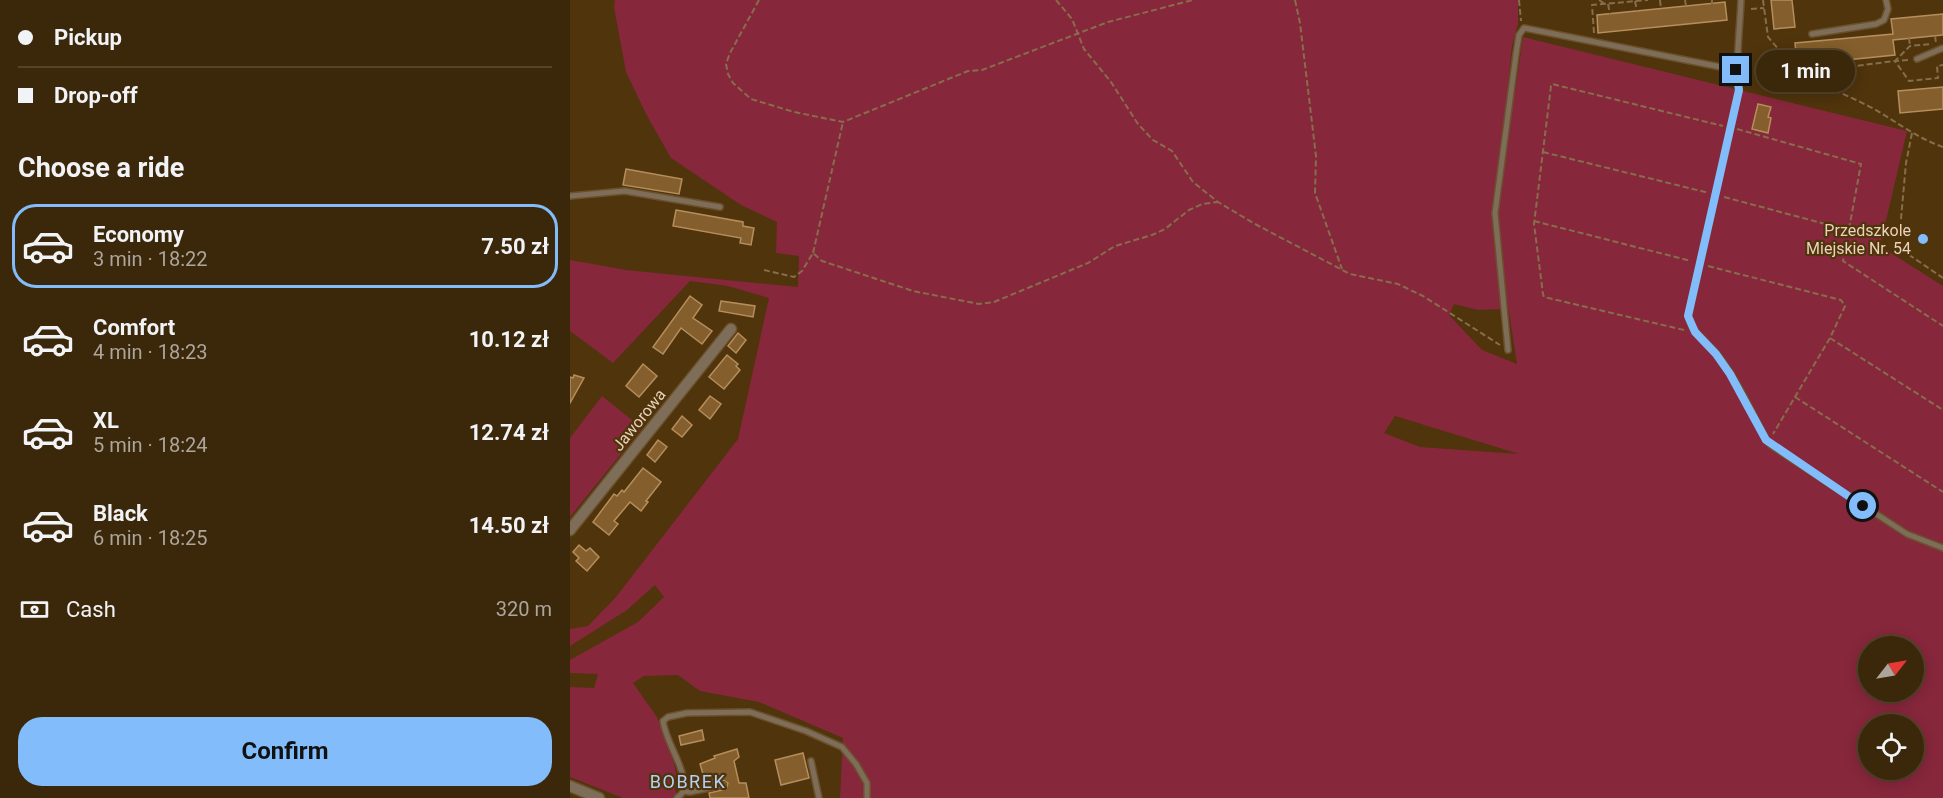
<!DOCTYPE html>
<html lang="en">
<head>
<meta charset="utf-8">
<style>
  :root { --surface:#3b2709; --page:#463317; --text:#f1f3f6; --muted:#aca59c; --line:#54442a; --accent:#83bcfb }
  body { margin:0; font-family:Roboto,sans-serif; background:var(--page); color:var(--text); height:100vh; display:flex; flex-direction:column; font-size:22px; white-space:nowrap }
  * { box-sizing:border-box; margin:0 }
  p { font-size:20px; color:var(--muted) }
  .icon { flex:none; width:33px; height:33px; fill:none; stroke:currentColor; stroke-width:2; stroke-linecap:round; stroke-linejoin:round }
  .map { position:relative; flex:1; overflow:hidden }
  .panel { display:flex; flex-direction:column; background:var(--surface); width:570px }
  .panel>* { flex:none }
  .banner { display:grid; align-content:center; height:132px; padding:0 18px; background:var(--surface) }
  .needle { width:39px; rotate:59deg }
  .controls { position:absolute; left:1288px; top:636px; display:grid; gap:12px }
  .controls a { display:grid; place-items:center; width:66px; height:66px; border-radius:50%; background:var(--surface); box-shadow:0 3px 15px #0003,0 0 0 2px var(--line); font-size:30px }
  .end { position:absolute; width:27px; height:27px; margin:-14px; border:8px solid #83bcfb; background:#111; box-shadow:0 0 0 3px #111 }
  .from { border-radius:50% }
  .bubble { position:absolute; height:42px; border-radius:21px; background:var(--surface); box-shadow:0 3px 15px #0003,0 0 0 2px var(--line); font-size:20px; font-weight:700; line-height:42px; text-align:center }
  .banner b { display:flex; align-items:center; gap:21px; height:57px; font-size:22px }
  .banner b+b { border-top:2px solid var(--line) }
  .banner i { width:15px; height:15px; background:var(--text) }
  ul { padding:0; list-style:none }
  li { display:flex; align-items:center; gap:18px; height:84px; margin:0 12px 9px; padding:0 6px; border:3px solid transparent; border-radius:24px }
  li div { flex:1 }
  li b { display:block; font-size:22px }
  li em { font-style:normal; font-weight:700 }
  li.on { border-color:var(--accent) }
  li>.icon { width:54px; height:54px; stroke-width:1.5 }
  h2 { padding:0 18px; font-size:27px; line-height:72px }
  .pay { display:flex; align-items:center; gap:15px; height:66px; padding:0 18px; font-size:22px }
  .pay p { margin-inline-start:auto }
  .action { display:flex; gap:12px; margin-top:auto; padding:12px 18px }
  .action a { flex:1; height:69px; border-radius:24px; background:var(--accent); color:#111; font-size:24px; font-weight:700; line-height:69px; text-align:center }
  main { display:flex; flex:1; min-height:0 }
  .map>svg:first-child { display:block }
  .green { fill:#87273c; fill-rule:evenodd }
  .building { fill:#845e2c; stroke:#b68e5c; stroke-width:1.5 }
  .lines { fill:none; stroke-linecap:round; stroke-linejoin:round }
  .lane-casing { stroke:#6b512b; stroke-width:8 }
  .street-casing { stroke:#6b512b; stroke-width:13 }
  .path { stroke:#876d4b; stroke-width:2; stroke-dasharray:6 3; stroke-linecap:butt }
  .lane { stroke:#7e6d59; stroke-width:5 }
  .street { stroke:#7e6d59; stroke-width:10 }
  .route { stroke:#83bcfb; stroke-width:8 }
  .poi-dot { fill:#83bcfb; stroke:#4f340c; stroke-width:2 }
  .labels { text-anchor:middle; dominant-baseline:central; stroke-width:4.5; stroke-linejoin:round; paint-order:stroke }
  .poi-label { font-size:16px; fill:#e9d3ba; stroke:#4f340c; text-anchor:end }
  .street-label { font-size:16px; fill:#e9d3ba; stroke:#4f340c }
  .neighbourhood-label { font-size:18px; letter-spacing:1.5px; fill:#b2d1f5; stroke:#4f340c }
</style>
</head>
<body>
<main>
<section class="panel">
<div class="banner">
<b><i class="from"></i>Pickup</b>
<b><i></i>Drop-off</b>
</div>
<h2>Choose a ride</h2>
<ul>
<li class="on"><svg class="icon" aria-label="car" viewBox="0 0 24 24"><path d="M5 17H2v-5l4-1 3-4h7l3 4 3 1v5h-3M9 17h6M6 11h13"/><circle cx="7" cy="17" r="2"/><circle cx="17" cy="17" r="2"/></svg><div><b>Economy</b><p>3 min · 18:22</p></div><em>7.50 zł</em></li>
<li><svg class="icon" aria-label="car" viewBox="0 0 24 24"><path d="M5 17H2v-5l4-1 3-4h7l3 4 3 1v5h-3M9 17h6M6 11h13"/><circle cx="7" cy="17" r="2"/><circle cx="17" cy="17" r="2"/></svg><div><b>Comfort</b><p>4 min · 18:23</p></div><em>10.12 zł</em></li>
<li><svg class="icon" aria-label="car" viewBox="0 0 24 24"><path d="M5 17H2v-5l4-1 3-4h7l3 4 3 1v5h-3M9 17h6M6 11h13"/><circle cx="7" cy="17" r="2"/><circle cx="17" cy="17" r="2"/></svg><div><b>XL</b><p>5 min · 18:24</p></div><em>12.74 zł</em></li>
<li><svg class="icon" aria-label="car" viewBox="0 0 24 24"><path d="M5 17H2v-5l4-1 3-4h7l3 4 3 1v5h-3M9 17h6M6 11h13"/><circle cx="7" cy="17" r="2"/><circle cx="17" cy="17" r="2"/></svg><div><b>Black</b><p>6 min · 18:25</p></div><em>14.50 zł</em></li>
</ul>
<div class="pay"><svg class="icon" aria-label="cash" viewBox="0 0 24 24"><path d="M3 7h18v10H3z"/><circle cx="12" cy="12" r="2"/></svg>Cash<p>320 m</p></div>
<div class="action"><a>Confirm</a></div>
</section>
<div class="map">
<svg width="1373" height="798" viewBox="0 0 1373 798">
  <rect width="100%" height="100%" fill="#4f340c"/>
  <g class="green">
    <path d="M 45,0 L 948,0 L 948,24 L 942,46 L 937,93 L 945,93 L 953,37 L 1337,131 L 1310,246 L 1373,286 L 1373,798 L 270,798 L 273,738 L 189,702 L 130,691 L 108,675 L 74,676 L 63,683 L 87,717 L 102,756 L 107,776 L 105,790 L 109,798 L 53,798 L 0,777 L 0,687 L 24,688 L 28,674 L 0,673 L 0,660 L 68,622 L 94,597 L 85,585 L 57,610 L 0,646 L 0,629 L 18,626 L 46,597 L 168,439 L 199,298 L 158,286 L 120,281 L 43,363 L 0,331 L 0,260 L 56,270 L 228,287 L 229,256 L 206,253 L 207,222 L 171,205 L 101,158 L 76,114 L 56,72 L 44,7 ZM 937,300 L 947,364 L 912,350 L 879,315 L 884,304 L 908,310 L 932,309 ZM 825,416 L 949,454 L 850,447 L 814,433 ZM 1299,646 L 1344,646 L 1344,692 L 1299,692 ZM 1299,724 L 1344,724 L 1344,770 L 1299,770 Z"/>
    <path d="M 32,396 L 72,428 L 0,517 L 0,438 Z"/>
  </g>
  <g class="building">
    <path d="M 1201,0 L 1222,0 L 1225,27 L 1204,29 Z"/>
    <path d="M 1155,2 L 1157,20 L 1028,33 L 1027,15 Z"/>
    <path d="M 1373,14 L 1373,35 L 1323,40 L 1325,55 L 1227,65 L 1225,43 L 1323,34 L 1321,19 Z"/>
    <path d="M 1373,87 L 1373,109 L 1330,113 L 1328,91 Z"/>
    <path d="M 1188,104 L 1201,107 L 1198,117 L 1201,118 L 1198,133 L 1182,129 Z"/>
    <path d="M 56,169 L 112,179 L 109,194 L 53,185 Z"/>
    <path d="M 106,210 L 173,222 L 173,226 L 184,228 L 181,245 L 170,243 L 171,238 L 103,226 Z"/>
    <path d="M 120,296 L 132,305 L 123,318 L 142,331 L 132,344 L 111,328 L 93,354 L 83,347 Z"/>
    <path d="M 151,301 L 185,306 L 183,317 L 149,311 Z"/>
    <path d="M 168,333 L 176,340 L 166,353 L 158,346 Z"/>
    <path d="M 157,355 L 168,364 L 166,366 L 170,370 L 154,389 L 139,377 Z"/>
    <path d="M 73,364 L 87,376 L 69,397 L 56,386 Z"/>
    <path d="M 4,375 L 14,378 L 0,403 L 0,377 L 3,378 Z"/>
    <path d="M 140,396 L 151,404 L 140,419 L 129,410 Z"/>
    <path d="M 112,416 L 122,425 L 112,437 L 102,429 Z"/>
    <path d="M 88,440 L 97,447 L 85,462 L 77,455 Z"/>
    <path d="M 73,468 L 91,482 L 76,501 L 78,502 L 71,511 L 60,502 L 44,521 L 48,524 L 39,535 L 23,522 L 44,494 L 47,496 L 52,490 L 54,492 Z"/>
    <path d="M 9,545 L 16,551 L 20,548 L 29,557 L 17,571 L 6,561 L 9,558 L 3,552 Z"/>
    <path d="M 132,730 L 134,740 L 111,745 L 109,736 Z"/>
    <path d="M 167,749 L 169,757 L 164,761 L 169,783 L 176,783 L 179,798 L 140,798 L 139,793 L 156,789 L 158,783 L 153,780 L 136,784 L 130,764 L 145,758 L 144,756 Z"/>
    <path d="M 233,753 L 239,778 L 211,785 L 205,760 Z"/>
  </g>
  <g class="lines">
    <defs>
      <g id="lane">
        <path d="M 1171,0 C 1170,29 1165,63 1169,90 L 1118,316 C 1121,332 1136,341 1146,353 C 1167,379 1181,411 1196,440 L 1202,446 L 1337,534 L 1373,548"/>
        <path d="M 1242,34 L 1306,24 L 1314,20 L 1318,9 L 1316,0"/>
        <path d="M 1347,59 L 1373,48"/>
        <path d="M 0,196 L 55,191 L 150,207"/>
        <path d="M 938,350 L 925,213 L 946,54 L 949,35 L 954,28 L 1166,70"/>
        <path d="M 241,761 L 249,798"/>
        <path d="M 113,791 L 120,792 L 153,785"/>
        <path d="M 107,798 C 111,795 114,792 114,787 C 114,764 96,743 93,721 L 98,717 L 117,713 L 180,712 L 236,731 L 272,747 L 286,764 L 297,783 L 297,798"/>
      </g>
      <g id="street">
        <path d="M 0,530 L 161,329"/>
        <path d="M 0,786 L 29,798"/>
      </g>
    </defs>
    <use href="#lane" class="lane-casing"/>
    <use href="#street" class="street-casing"/>
    <g class="path">
      <path d="M 189,0 L 160,53 L 156,64 L 158,74 L 163,83 L 181,99 L 224,112 L 273,122 L 398,71 L 412,70 L 538,22 L 623,0"/>
      <path d="M 486,0 L 502,19 L 514,49 L 541,82 L 568,124 L 583,140 L 602,151 L 623,182 L 648,202 L 685,224 L 780,274 L 828,284 L 853,296 L 930,345"/>
      <path d="M 725,0 L 730,23 L 746,156 L 745,193 L 772,269"/>
      <path d="M 949,0 L 951,21"/>
      <path d="M 1029,0 L 1035,4"/>
      <path d="M 1090,0 L 1091,9"/>
      <path d="M 1115,0 L 1116,6"/>
      <path d="M 1142,0 L 1142,4"/>
      <path d="M 1193,0 L 1198,37 L 1229,73 L 1325,61 L 1340,46 L 1361,44"/>
      <path d="M 1065,1 L 1067,11"/>
      <path d="M 1038,4 L 1040,14"/>
      <path d="M 1181,9 L 1194,8"/>
      <path d="M 1024,33 L 1022,5 L 1078,0"/>
      <path d="M 1365,36 L 1366,43"/>
      <path d="M 1339,38 L 1340,46"/>
      <path d="M 1338,60 L 1325,61 L 1339,81 L 1368,78 L 1367,66 L 1373,65"/>
      <path d="M 1233,73 C 1256,88 1280,96 1304,109 C 1327,122 1347,138 1373,147"/>
      <path d="M 1167,129 L 1291,164 L 1273,261 L 1373,326"/>
      <path d="M 1342,133 L 1336,163 L 1329,241 L 1335,252 L 1373,278"/>
      <path d="M 973,152 L 1139,193"/>
      <path d="M 1154,197 L 1278,230"/>
      <path d="M 964,221 L 1121,261"/>
      <path d="M 243,253 L 273,122"/>
      <path d="M 1138,266 L 1271,300 L 1275,306 L 1260,338 L 1203,434"/>
      <path d="M 194,270 L 224,277 L 232,271 L 243,253 L 252,261 L 343,291 L 409,304 L 424,302 L 518,263 L 545,246 L 582,235 L 595,229 L 619,210 L 632,204 L 648,202"/>
      <path d="M 1114,330 L 974,297 L 973,294 L 964,224 L 981,86 L 982,84 L 1153,126"/>
      <path d="M 1260,338 L 1373,410"/>
      <path d="M 1225,397 L 1373,492"/>
    </g>
    <use href="#lane" class="lane"/>
    <use href="#street" class="street"/>
  </g>
  <g class="lines">
    <path class="route" d="M 1166,70 L 1169,90 L 1118,316 L 1125,332 L 1146,354 L 1160,374 L 1196,440 L 1293,506"/>
  </g>
  <circle class="poi-dot" cx="1353" cy="239" r="6"/>
  <g class="labels">
    <g class="poi-label">
      <text x="1341" y="230">Przedszkole<tspan x="1341" dy="18">Miejskie Nr. 54</tspan></text>
    </g>
    <g class="street-label">
      <text transform="translate(69 420) rotate(-51)">Jaworowa</text>
    </g>
    <g class="neighbourhood-label">
      <text x="118" y="781">BOBREK</text>
    </g>
  </g>
</svg>
<div class="controls">
<a><svg class="needle" viewBox="-14 -14 28 28"><path d="M0-13l5 13h-10z" fill="#e53935"/><path d="M0 13l5-13h-10z" fill="#aca59c"/></svg></a>
<a><svg class="icon" aria-label="locate" viewBox="0 0 24 24"><circle cx="12" cy="12" r="6"/><path d="M12 2v4M12 18v4M2 12h4M18 12h4"/></svg></a>
</div>
<i class="end from" style="left:1293px;top:506px"></i>
<i class="end" style="left:1166px;top:70px"></i>
<div class="bubble" style="left:1186px;top:50px;width:99px">1 min</div>
</div>
</main>
</body>
</html>
